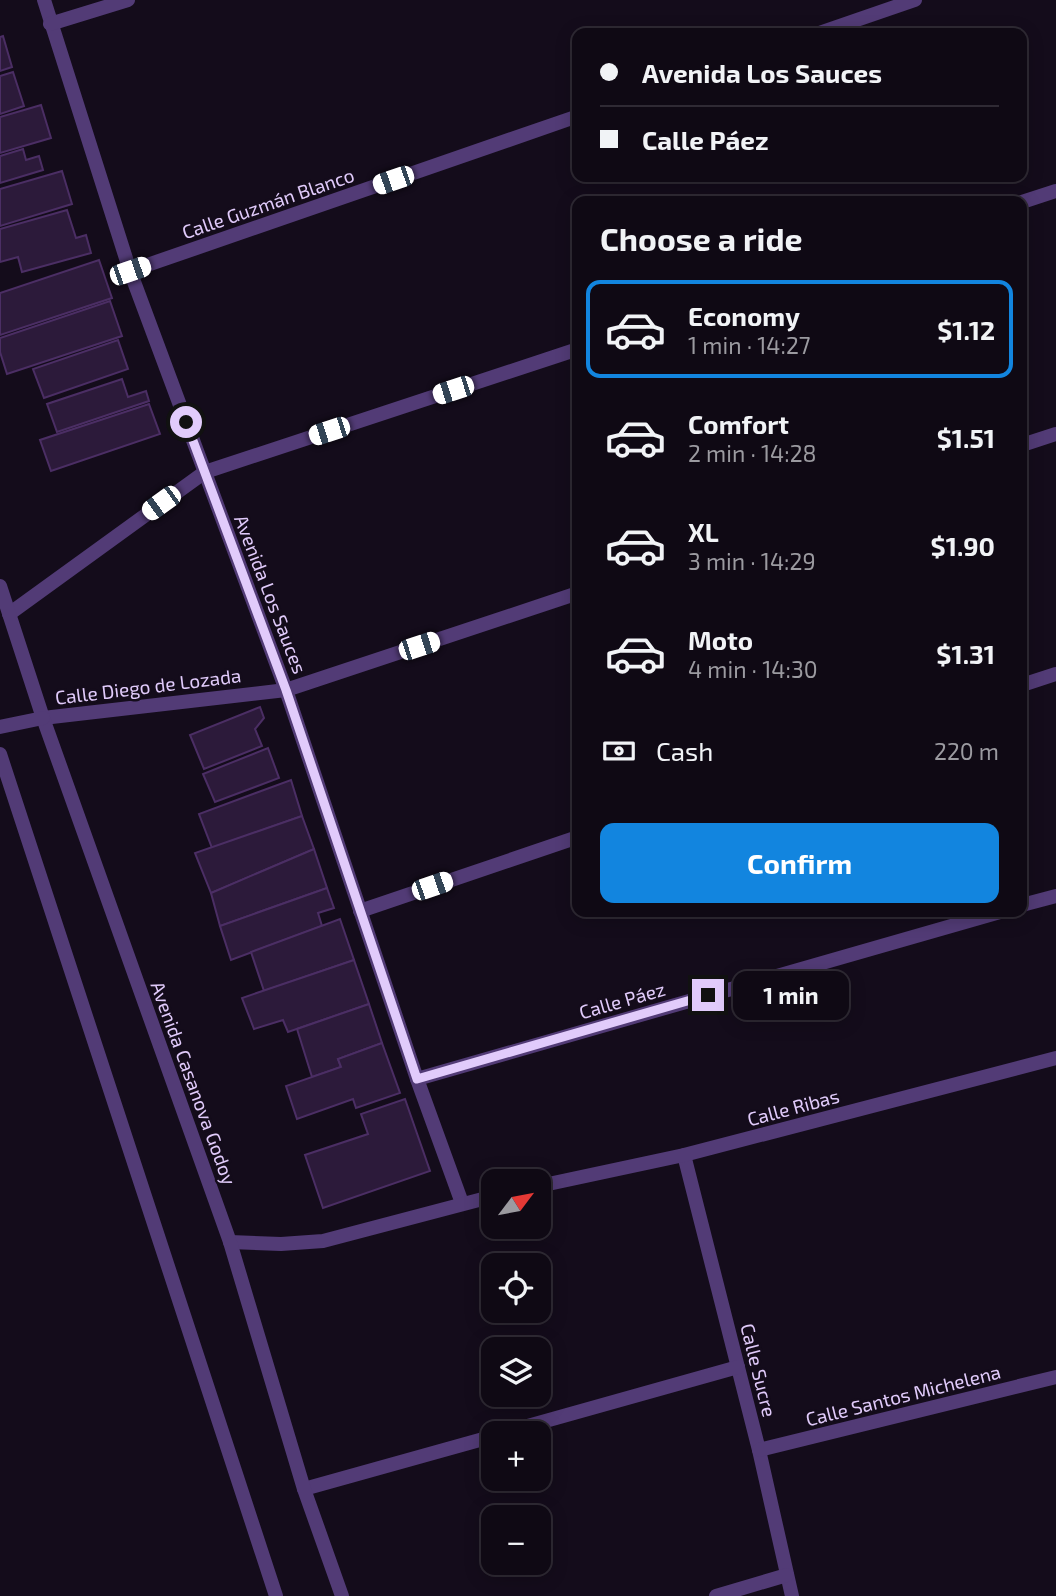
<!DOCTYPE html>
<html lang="en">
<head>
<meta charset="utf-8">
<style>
  :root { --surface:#0f0914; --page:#18121d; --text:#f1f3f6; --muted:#9b9aa0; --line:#2f2a34; --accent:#1285df }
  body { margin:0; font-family:"Exo 2",sans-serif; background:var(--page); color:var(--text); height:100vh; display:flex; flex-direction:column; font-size:26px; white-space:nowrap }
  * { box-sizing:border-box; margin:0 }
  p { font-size:23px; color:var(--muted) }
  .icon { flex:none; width:38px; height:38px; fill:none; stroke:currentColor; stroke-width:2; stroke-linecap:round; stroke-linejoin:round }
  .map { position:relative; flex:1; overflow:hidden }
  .drawer { position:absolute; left:572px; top:196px; width:455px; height:721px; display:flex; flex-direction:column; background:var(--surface); border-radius:14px; box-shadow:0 4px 18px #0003,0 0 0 2px var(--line) }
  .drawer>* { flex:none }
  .hud { position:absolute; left:572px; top:28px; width:455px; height:154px; border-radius:14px; box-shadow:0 4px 18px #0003,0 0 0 2px var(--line); display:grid; align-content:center; height:154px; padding:0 28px; background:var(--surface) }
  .needle { width:46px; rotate:58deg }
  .buttons { position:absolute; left:481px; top:1169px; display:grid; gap:14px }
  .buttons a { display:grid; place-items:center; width:70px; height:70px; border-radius:14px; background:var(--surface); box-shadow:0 4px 18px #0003,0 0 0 2px var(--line); font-size:35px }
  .end { position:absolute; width:32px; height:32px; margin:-16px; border:9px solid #e1cbfb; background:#111; box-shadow:0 0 0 4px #111 }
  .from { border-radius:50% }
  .bubble { position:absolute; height:49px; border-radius:14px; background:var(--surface); box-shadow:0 4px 18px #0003,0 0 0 2px var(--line); font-size:23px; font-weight:700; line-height:49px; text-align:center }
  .car { position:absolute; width:21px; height:42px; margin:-21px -10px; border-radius:9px; box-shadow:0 0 5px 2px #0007; background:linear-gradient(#fff 24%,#345 0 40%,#fff 0 76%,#345 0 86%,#fff 0) }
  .hud b { display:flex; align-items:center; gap:24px; height:66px; font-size:26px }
  .hud b+b { border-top:2px solid var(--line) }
  .hud i { width:18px; height:18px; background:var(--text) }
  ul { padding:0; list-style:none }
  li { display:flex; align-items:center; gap:21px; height:98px; margin:0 14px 10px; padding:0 14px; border:4px solid transparent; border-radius:14px }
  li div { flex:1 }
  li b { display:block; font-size:26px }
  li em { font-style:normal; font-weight:700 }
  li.on { border-color:var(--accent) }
  li>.icon { width:63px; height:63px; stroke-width:1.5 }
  h2 { padding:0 28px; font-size:32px; line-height:84px }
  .pay { display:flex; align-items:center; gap:18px; height:77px; padding:0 28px; font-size:26px }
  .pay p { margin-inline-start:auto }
  .primary-button { display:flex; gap:14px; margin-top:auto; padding:14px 28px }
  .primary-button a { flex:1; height:80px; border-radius:14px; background:var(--accent); color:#fff; font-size:28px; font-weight:700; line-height:80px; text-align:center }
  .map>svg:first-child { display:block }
  .building { fill:#2c1a3a; stroke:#4b2e64; stroke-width:2 }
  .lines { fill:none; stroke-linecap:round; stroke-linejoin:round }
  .minor { stroke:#523b76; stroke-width:14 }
  .tertiary { stroke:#523b76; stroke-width:14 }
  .route { stroke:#e1cbfb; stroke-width:9 }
  .labels { text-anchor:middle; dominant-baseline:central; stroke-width:5; stroke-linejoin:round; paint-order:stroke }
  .street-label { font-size:19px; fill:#e1cbfb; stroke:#140c1b }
</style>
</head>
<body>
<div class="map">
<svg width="1056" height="1596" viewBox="0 0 1056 1596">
  <rect width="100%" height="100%" fill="#140c1b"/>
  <g class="building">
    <path d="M 3,36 L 12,67 L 0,71 L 0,37 Z"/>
    <path d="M 13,72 L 24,106 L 0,114 L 0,76 Z"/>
    <path d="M 41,105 L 51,138 L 0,153 L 0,117 Z"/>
    <path d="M 23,149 L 26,160 L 39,156 L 43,170 L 0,183 L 0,156 Z"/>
    <path d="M 62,171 L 72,204 L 0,226 L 0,189 Z"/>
    <path d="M 67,210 L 76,238 L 86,235 L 91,253 L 22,272 L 18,257 L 0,262 L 0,229 Z"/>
    <path d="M 99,260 L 112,298 L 0,335 L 0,293 Z"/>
    <path d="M 110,301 L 122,336 L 7,374 L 0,352 L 0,338 Z"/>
    <path d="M 118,340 L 128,369 L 44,398 L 33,369 Z"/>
    <path d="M 122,379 L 128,397 L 146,391 L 149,401 L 57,432 L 47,404 Z"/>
    <path d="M 149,404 L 160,434 L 51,471 L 40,440 Z"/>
    <path d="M 260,707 L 264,718 L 255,729 L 262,746 L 204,769 L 190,735 Z"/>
    <path d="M 268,748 L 279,778 L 215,802 L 203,774 Z"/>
    <path d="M 291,780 L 302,816 L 212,848 L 199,814 Z"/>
    <path d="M 302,816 L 314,849 L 211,893 L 195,853 Z"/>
    <path d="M 314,849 L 327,888 L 220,926 L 211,893 Z"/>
    <path d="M 327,888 L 334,908 L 318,913 L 322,926 L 231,960 L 220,926 Z"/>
    <path d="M 340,919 L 354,960 L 264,991 L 251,952 Z"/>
    <path d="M 354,960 L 369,1004 L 288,1032 L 283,1020 L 254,1029 L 242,998 Z"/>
    <path d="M 369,1004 L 382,1043 L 338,1059 L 341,1067 L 312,1077 L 297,1029 Z"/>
    <path d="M 382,1043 L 400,1093 L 356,1108 L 353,1099 L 297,1119 L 286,1086 L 341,1067 L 338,1059 Z"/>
    <path d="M 405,1099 L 430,1171 L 323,1208 L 305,1155 L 368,1134 L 361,1114 Z"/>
  </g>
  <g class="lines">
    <g class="minor">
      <path d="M 44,0 L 130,271 L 286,690 L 417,1079 L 462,1203"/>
      <path d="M 50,24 L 128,0"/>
      <path d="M 819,33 L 915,0"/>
      <path d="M 1022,202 L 1056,191"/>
      <path d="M 130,271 L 578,116"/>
      <path d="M 1022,445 L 1056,434"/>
      <path d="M 9,614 L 205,472 L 578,349"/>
      <path d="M 1022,685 L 1056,674"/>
      <path d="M 43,718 L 286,690 L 578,593"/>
      <path d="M 1022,905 L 1056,896"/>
      <path d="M 360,911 L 578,837"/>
      <path d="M 417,1079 L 1000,912"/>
      <path d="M 684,1155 L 759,1450 L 792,1596"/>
      <path d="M 539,1186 L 684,1155 L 1056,1058"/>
      <path d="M 230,1242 L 281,1244 L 323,1241 L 494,1196"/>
      <path d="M 503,1433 L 738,1367"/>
      <path d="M 759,1450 L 1056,1377"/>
      <path d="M 304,1489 L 494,1436"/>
      <path d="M 716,1596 L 787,1575"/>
    </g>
    <g class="tertiary">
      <path d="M 0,586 L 43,718 L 230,1242 L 304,1489 L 342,1596"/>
      <path d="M 0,727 L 43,718"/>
      <path d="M 0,754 L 276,1596"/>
    </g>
  </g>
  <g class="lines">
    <path class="route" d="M 186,422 L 286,690 L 417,1079 L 708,995"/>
  </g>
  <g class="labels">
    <g class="street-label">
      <text transform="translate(268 203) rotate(-19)">Calle Guzmán Blanco</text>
      <text transform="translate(271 594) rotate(69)">Avenida Los Sauces</text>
      <text transform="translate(148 686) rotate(-7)">Calle Diego de Lozada</text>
      <text transform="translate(622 1000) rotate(-16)">Calle Páez</text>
      <text transform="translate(194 1083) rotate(70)">Avenida Casanova Godoy</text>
      <text transform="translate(793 1107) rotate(-15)">Calle Ribas</text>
      <text transform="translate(759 1370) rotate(76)">Calle Sucre</text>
      <text transform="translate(903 1395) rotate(-14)">Calle Santos Michelena</text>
    </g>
  </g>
</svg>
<div class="buttons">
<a><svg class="needle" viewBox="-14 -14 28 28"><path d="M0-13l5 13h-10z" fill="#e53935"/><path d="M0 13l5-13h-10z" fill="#9b9aa0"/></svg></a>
<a><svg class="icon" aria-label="locate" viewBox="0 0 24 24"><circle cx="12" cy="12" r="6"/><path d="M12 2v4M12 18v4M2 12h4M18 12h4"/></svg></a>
<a><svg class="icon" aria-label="layers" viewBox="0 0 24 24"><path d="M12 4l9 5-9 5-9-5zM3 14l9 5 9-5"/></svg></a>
<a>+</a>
<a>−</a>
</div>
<i class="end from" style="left:186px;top:422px"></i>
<i class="end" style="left:708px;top:995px"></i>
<div class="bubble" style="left:733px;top:971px;width:116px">1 min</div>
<i class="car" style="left:393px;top:180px;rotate:251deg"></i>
<i class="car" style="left:130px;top:271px;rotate:71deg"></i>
<i class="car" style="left:453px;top:390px;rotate:252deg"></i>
<i class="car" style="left:329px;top:431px;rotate:252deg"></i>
<i class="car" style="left:161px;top:503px;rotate:234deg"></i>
<i class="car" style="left:419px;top:646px;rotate:72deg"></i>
<i class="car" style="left:432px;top:886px;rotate:71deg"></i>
<div class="hud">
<b><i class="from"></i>Avenida Los Sauces</b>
<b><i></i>Calle Páez</b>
</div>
<section class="drawer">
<h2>Choose a ride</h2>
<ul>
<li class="on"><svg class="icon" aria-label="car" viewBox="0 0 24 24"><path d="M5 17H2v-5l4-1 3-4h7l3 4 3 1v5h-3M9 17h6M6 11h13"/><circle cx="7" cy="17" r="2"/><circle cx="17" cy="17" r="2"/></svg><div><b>Economy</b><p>1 min · 14:27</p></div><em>$1.12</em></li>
<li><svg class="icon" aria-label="car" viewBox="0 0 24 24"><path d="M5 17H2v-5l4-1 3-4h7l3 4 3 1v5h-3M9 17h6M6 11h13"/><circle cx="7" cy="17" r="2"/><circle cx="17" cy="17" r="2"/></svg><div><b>Comfort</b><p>2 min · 14:28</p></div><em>$1.51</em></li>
<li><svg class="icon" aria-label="car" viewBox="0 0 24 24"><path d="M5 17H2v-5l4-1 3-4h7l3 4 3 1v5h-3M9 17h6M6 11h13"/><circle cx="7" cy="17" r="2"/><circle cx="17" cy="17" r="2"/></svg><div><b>XL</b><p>3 min · 14:29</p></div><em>$1.90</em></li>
<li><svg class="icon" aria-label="car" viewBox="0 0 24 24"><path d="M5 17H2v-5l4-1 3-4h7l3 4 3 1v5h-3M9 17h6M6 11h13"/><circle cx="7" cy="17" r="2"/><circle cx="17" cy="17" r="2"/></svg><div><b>Moto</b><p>4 min · 14:30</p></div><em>$1.31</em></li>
</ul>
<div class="pay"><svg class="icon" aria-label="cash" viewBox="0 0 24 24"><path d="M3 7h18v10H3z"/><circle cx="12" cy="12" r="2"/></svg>Cash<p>220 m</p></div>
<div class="primary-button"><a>Confirm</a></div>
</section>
</div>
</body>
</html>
